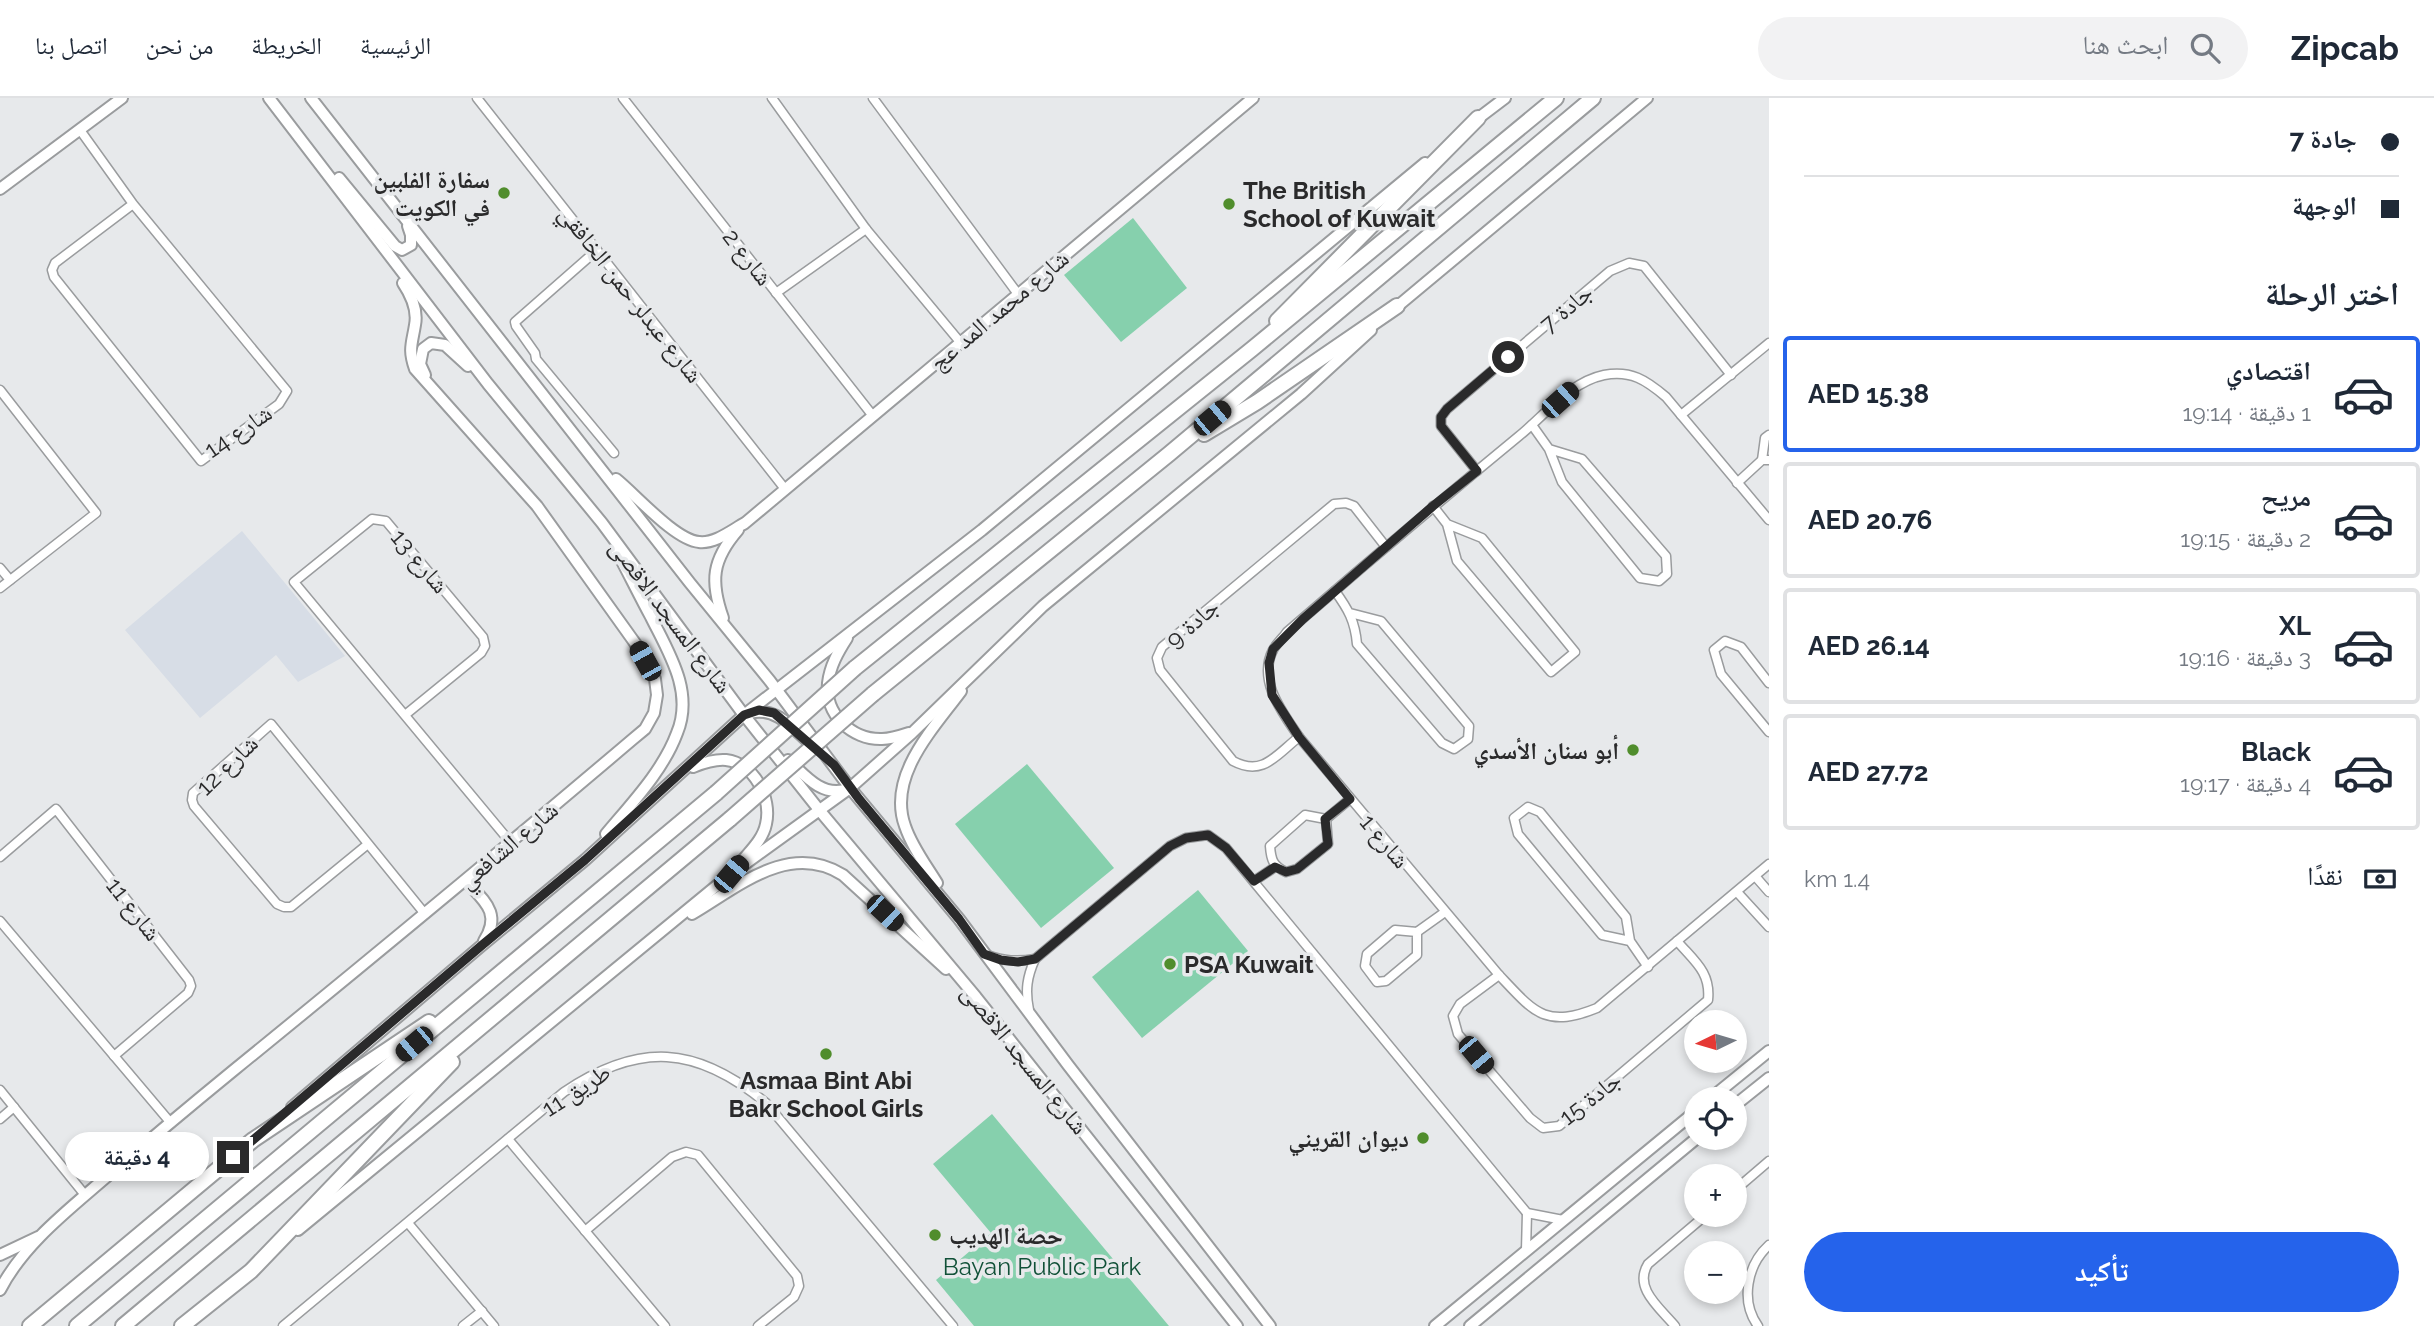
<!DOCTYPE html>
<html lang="ar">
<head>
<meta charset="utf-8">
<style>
  :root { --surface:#fff; --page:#f2f2f3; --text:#1f2937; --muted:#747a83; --line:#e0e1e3; --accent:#2563eb }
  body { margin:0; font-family:Raleway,"Noto Naskh Arabic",sans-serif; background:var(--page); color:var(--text); direction:rtl; height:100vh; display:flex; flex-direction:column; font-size:26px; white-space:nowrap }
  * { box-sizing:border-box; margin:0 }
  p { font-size:23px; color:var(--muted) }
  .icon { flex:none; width:38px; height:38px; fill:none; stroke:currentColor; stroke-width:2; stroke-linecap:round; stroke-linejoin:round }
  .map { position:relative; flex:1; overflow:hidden; direction:ltr }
  .side { display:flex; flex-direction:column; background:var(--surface); width:665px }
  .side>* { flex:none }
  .banner { display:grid; align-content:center; height:154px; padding:0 35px; background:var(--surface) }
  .needle { width:46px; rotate:265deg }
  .fabs { position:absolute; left:1684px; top:912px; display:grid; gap:14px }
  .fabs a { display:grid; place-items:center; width:63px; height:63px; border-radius:50%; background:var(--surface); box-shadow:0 4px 10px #0003; font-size:35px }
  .end { position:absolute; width:32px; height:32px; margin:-16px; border:9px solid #2a2a2b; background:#fff; box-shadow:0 0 0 4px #fff }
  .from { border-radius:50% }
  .bubble { position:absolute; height:49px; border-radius:24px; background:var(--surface); box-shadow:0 4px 10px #0003; font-size:23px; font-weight:700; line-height:49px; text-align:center; direction:rtl }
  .car { position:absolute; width:21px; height:42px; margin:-21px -10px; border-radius:9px; box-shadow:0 0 5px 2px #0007; background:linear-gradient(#222 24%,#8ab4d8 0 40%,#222 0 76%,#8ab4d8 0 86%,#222 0) }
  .banner b { display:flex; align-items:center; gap:24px; height:66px; font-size:26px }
  .banner b+b { border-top:2px solid var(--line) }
  .banner i { width:18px; height:18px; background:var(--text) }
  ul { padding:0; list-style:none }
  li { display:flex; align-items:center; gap:21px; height:116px; margin:0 14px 10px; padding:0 21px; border:4px solid var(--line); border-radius:7px }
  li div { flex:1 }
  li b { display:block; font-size:26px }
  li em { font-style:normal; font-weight:700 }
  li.current { border-color:var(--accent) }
  li>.icon { width:63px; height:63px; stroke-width:1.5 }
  h2 { padding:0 35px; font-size:32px; line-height:84px }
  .pay { display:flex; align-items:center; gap:18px; height:77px; padding:0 35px; font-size:26px }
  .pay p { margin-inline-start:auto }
  .cta { display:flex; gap:14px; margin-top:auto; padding:14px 35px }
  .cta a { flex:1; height:80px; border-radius:42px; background:var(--accent); color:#fff; font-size:28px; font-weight:700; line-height:80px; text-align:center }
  header { display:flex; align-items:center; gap:42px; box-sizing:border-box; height:98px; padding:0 35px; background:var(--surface); border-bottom:2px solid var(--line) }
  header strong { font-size:33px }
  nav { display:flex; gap:38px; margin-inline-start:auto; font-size:24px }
  .search { width:490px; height:63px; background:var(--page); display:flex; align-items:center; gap:18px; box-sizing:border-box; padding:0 24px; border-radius:38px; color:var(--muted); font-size:26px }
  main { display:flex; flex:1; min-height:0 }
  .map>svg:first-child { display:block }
  .built { fill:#d7dde6 }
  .green { fill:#86d0ad }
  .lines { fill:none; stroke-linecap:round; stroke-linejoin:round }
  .street-casing { stroke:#9a9c9e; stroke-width:11 }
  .secondary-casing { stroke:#9a9c9e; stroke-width:14 }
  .highway-casing { stroke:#9a9c9e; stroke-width:18 }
  .street { stroke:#fff; stroke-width:8 }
  .secondary { stroke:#fff; stroke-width:10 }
  .highway { stroke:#fff; stroke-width:14 }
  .highway-bridge-casing { stroke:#9a9c9e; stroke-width:18; stroke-linecap:butt }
  .highway-bridge { stroke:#fff; stroke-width:14 }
  .route { stroke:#2a2a2b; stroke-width:9 }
  .poi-dot { fill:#508d2c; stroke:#e7e9eb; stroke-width:2.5 }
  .labels { text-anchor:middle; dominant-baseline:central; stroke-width:7; stroke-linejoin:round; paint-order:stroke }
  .poi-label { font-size:24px; font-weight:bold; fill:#2a2a2b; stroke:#e7e9eb; text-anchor:end }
  .street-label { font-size:24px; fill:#2a2a2b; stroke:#e7e9eb }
  .park-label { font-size:24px; fill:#115138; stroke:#e7e9eb }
</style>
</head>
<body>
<header>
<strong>Zipcab</strong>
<div class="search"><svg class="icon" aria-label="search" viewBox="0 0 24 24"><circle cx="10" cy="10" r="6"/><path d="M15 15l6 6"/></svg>ابحث هنا</div>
<nav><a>الرئيسية</a><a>الخريطة</a><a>من نحن</a><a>اتصل بنا</a></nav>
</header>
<main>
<section class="side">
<div class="banner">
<b><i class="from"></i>جادة 7</b>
<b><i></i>الوجهة</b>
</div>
<h2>اختر الرحلة</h2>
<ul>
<li class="current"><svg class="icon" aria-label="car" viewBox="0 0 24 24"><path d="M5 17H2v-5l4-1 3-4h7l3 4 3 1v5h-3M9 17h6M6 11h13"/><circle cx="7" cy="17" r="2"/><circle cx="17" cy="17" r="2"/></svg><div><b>اقتصادي</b><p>1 دقيقة · 19:14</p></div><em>AED 15.38</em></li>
<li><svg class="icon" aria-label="car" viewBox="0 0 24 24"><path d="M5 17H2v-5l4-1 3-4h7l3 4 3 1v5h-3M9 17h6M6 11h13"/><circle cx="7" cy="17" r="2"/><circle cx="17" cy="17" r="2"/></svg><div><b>مريح</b><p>2 دقيقة · 19:15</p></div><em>AED 20.76</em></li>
<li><svg class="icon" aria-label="car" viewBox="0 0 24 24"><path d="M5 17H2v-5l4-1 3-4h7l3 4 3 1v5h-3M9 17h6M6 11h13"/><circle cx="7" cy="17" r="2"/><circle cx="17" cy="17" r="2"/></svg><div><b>XL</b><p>3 دقيقة · 19:16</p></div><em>AED 26.14</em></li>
<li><svg class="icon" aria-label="car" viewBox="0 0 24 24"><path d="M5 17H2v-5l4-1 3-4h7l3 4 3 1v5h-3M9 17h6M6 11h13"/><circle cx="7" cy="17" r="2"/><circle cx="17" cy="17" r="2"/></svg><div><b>Black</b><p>4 دقيقة · 19:17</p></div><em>AED 27.72</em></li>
</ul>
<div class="pay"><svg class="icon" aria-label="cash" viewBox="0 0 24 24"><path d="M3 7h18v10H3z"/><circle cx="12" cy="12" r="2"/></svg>نقدًا<p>1.4 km</p></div>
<div class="cta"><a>تأكيد</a></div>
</section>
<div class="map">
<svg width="1769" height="1228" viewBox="0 0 1769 1228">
  <rect width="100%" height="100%" fill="#e7e9eb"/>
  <path class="built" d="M 242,433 L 345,558 L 298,584 L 276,557 L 200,620 L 125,532 Z"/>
  <g class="green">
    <path d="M 1133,120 L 1187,190 L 1121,244 L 1064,177 Z"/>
    <path d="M 1027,666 L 1114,770 L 1041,830 L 955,726 Z"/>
    <path d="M 1198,792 L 1248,853 L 1142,940 L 1092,879 Z"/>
    <path d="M 992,1016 L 1169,1228 L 974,1228 L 936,1182 L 991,1135 L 933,1066 Z"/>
  </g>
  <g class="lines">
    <defs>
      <g id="street">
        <path d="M 477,0 L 785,391"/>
        <path d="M 623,0 L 873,318"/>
        <path d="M 772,0 L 866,131 L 960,244"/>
        <path d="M 873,0 L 1018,196"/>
        <path d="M 80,32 L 133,106 L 287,293 L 279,306 L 201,363 L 54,179 L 52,172 L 55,165 L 133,106"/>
        <path d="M 597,152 L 515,224 L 516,228 L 535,255 L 536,261 L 614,355"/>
        <path d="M 776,195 L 866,131"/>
        <path d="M 0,292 L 96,415 L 0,490"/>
        <path d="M 1681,317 L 1769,245"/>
        <path d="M 1532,327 L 1549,351 L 1582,361 L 1666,458 L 1667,476 L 1659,483 L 1640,480 L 1562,384 L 1549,351"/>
        <path d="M 1762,362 L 1765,340 L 1769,337"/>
        <path d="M 1477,373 L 1441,328 L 1441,319 L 1447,311 L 1610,173 L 1629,165 L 1644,168 L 1731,277"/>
        <path d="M 1737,385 L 1762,362 L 1769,362"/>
        <path d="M 1433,408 L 1447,426 L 1482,440 L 1575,554 L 1551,574 L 1457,463 L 1447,426"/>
        <path d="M 1769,422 L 1666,299 C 1646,282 1631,272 1604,277 C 1570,284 1545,317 1519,338 C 1440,403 1363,468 1287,534 C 1283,540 1276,546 1273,552 C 1257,583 1283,615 1299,639 L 1499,877 C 1534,914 1545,931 1597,910 L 1769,766"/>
        <path d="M 0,470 L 10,482"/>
        <path d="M 1335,493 C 1348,511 1355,523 1357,546 L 1442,645 L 1454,651 L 1468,641 L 1469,628 L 1381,523 L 1350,515"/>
        <path d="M 1769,585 L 1741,549 L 1725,543 L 1714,552 L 1721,576 L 1769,634"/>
        <path d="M 405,617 L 481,555 L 485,548 L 483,539 L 386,423 L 372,421 L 294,484 L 511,745"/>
        <path d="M 1299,639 C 1276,657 1263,679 1233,663 L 1160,572 L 1157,560 L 1162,549 L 1334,406 L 1346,405 L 1354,408 L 1386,449"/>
        <path d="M 1305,717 L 1326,721 L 1328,746 L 1297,771 L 1286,774 C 1273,768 1271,762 1270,748 Z"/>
        <path d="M 1326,721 L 1350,701"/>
        <path d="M 368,746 L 291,809 L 284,809 L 277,806 L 194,708 L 192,702 L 193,695 L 271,626 L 425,816"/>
        <path d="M 0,759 L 56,711 L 189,882 L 191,888 L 188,895 L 114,958"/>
        <path d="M 1755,778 L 1769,794"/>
        <path d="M 1254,783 L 1275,769"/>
        <path d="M 1737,794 L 1769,829"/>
        <path d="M 0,823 L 170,1024"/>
        <path d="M 1417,834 L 1417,857 L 1386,883 L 1377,884 L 1365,868 L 1367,856 L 1395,832 L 1417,834 L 1445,814"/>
        <path d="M 1630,843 L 1602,837 L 1518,736 L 1514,720 L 1528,709 L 1540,714 L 1626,819 L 1630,843 L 1648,869"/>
        <path d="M 987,857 C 1004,863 1017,864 1035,861"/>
        <path d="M 1499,877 L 1460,906 L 1453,918 L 1458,936 L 1530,1020 L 1543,1030 L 1559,1028 L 1708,902 C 1711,874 1694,863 1677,843"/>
        <path d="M 1029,912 C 1025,892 1027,879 1035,861 L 1170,748 L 1186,740 L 1208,737 L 1226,750 L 1527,1115 L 1563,1122"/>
        <path d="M 0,992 L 85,1097"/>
        <path d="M 0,1021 L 14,1009"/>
        <path d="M 508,1041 L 665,1228"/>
        <path d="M 1734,1093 L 1769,1063"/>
        <path d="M 408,1125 L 494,1228"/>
        <path d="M 585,1133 L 672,1059 L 686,1054 L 698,1057 L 797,1178 L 799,1188 L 794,1199 L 758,1228"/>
        <path d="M 1526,1152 L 1527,1115"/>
        <path d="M 283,1228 L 564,994 C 639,944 696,947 766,1005 L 953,1228"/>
        <path d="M 463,1228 L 482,1213"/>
        <path d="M 1675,1228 C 1660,1210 1633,1190 1648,1166 L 1707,1116"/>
        <path d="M 1758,1228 C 1740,1203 1747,1167 1769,1147"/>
      </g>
      <g id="secondary">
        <path d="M 269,0 L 488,286 L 602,425 L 744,617 L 820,713 L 976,899 L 1237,1228"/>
        <path d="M 311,0 L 690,485 L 770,583 L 850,690 L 959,821 L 1068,967 L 1270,1228"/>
        <path d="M 1472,25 L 1505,0"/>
        <path d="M 339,80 L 395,148 L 402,152 L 411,147 L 411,137 L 408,128"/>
        <path d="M 0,91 L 122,0"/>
        <path d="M 1393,212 L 1647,0"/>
        <path d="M 425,277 L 420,266 L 423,251 L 431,245 L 445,247 L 468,268"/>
        <path d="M 616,381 C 636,397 675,442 699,444 C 715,446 732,432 745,425 L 1253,0"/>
        <path d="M 723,520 C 710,483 712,462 738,432"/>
        <path d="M 847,540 C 838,554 830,568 828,585 C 824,616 852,642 882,641 C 891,641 900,638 909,635"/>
        <path d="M 750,615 C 777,607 797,635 815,650"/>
        <path d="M 788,662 C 804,676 820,698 844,692"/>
        <path d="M 693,669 C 703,665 714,661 726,662 C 754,665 772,700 766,726 C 763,741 751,752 742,763"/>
        <path d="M 606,736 C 631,706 663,673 677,635 C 694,594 669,555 651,519 C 639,497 628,474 616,452"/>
        <path d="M 466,783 C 484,803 502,815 484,843"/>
        <path d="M 937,785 C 926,767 912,749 905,728 C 887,678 933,631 961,593"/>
        <path d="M 692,816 C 738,789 789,743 843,777 L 946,871"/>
        <path d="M 1710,1001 L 1769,953"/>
        <path d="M 1734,1008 L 1769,980"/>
        <path d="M 292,1009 L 481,848 L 585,762 L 744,617 L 982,432 L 1425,65"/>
        <path d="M 298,1132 L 731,776 L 850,690 L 912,635 L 1043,508 L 1301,296 L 1371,232"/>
        <path d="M 0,1157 L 38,1139"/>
        <path d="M 0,1192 C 23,1147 67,1113 104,1081 C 147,1044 190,1008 234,972 C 368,863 501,753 633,641 L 645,631 L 654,615 L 657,597 L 655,581 L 635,545 L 537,408 L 415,271 C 408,251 412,246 415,227 C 418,212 411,197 403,185"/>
        <path d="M 1435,1228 L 1696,1013"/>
        <path d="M 1470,1228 L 1697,1040"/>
      </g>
      <g id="highway">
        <path d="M 1277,223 L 1478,20"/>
        <path d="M 1204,336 L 1257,304 L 1397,208"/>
        <path d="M 855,570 L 1252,251 L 1556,0"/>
        <path d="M 873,596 L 1169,356 L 1593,0"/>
        <path d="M 30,1228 L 253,1042 L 429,924"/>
        <path d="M 77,1228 L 716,695"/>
        <path d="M 123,1228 L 730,721"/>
        <path d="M 182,1228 L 251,1173 L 452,964"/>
      </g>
    </defs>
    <use href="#street" class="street-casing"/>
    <use href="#secondary" class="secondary-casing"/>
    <use href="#highway" class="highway-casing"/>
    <use href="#street" class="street"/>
    <use href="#secondary" class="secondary"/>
    <use href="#highway" class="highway"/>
    <defs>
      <g id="highway-bridge">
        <path d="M 716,695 L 855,570"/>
        <path d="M 730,721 L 873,596"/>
      </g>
    </defs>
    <use href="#highway-bridge" class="highway-bridge-casing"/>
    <use href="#highway-bridge" class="highway-bridge"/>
  </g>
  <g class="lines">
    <path class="route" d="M 233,1059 L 481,848 L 585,762 L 744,617 L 759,612 L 774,615 L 834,667 L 859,701 L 959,821 L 984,856 L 1001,862 L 1018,864 L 1035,861 L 1170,748 L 1186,740 L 1208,737 L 1226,750 L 1254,783 L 1275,769 L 1286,774 L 1297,771 L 1328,746 L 1325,721 L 1350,701 L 1299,639 L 1272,597 L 1269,565 L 1273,551 L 1303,521 L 1433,408 L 1477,373 L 1441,328 L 1441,319 L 1447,311 L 1508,259"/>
  </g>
  <g class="poi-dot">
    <circle cx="504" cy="95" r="7"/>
    <circle cx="1229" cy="106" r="7"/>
    <circle cx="1633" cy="652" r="7"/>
    <circle cx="1170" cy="866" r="7"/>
    <circle cx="826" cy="956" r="7"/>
    <circle cx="1423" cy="1040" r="7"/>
    <circle cx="935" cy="1137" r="7"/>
  </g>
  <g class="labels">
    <g class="poi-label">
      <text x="490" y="81">سفارة الفلبين<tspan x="490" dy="28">في الكويت</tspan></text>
      <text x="1243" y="92" text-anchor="start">The British<tspan x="1243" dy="28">School of Kuwait</tspan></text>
      <text x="1619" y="652">أبو سنان الأسدي</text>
      <text x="1184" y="866" text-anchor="start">PSA Kuwait</text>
      <text x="826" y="982" text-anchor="middle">Asmaa Bint Abi<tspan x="826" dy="28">Bakr School Girls</tspan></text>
      <text x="1409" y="1040">ديوان القريني</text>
      <text x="949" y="1137" text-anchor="start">حصة الهديب</text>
    </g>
    <g class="street-label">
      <text transform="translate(748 159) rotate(52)">شارع 2</text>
      <text transform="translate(631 196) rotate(52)">شارع عبدلر حمن الخافقي</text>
      <text transform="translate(1566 210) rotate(-40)">جادة 7</text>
      <text transform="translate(999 212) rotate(-40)">شارع محمد المد عج</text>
      <text transform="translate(238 333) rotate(-34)">شارع 14</text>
      <text transform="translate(420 463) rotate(50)">شارع 13</text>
      <text transform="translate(671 518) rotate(53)">شارع المسجد الاقصى</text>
      <text transform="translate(1192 525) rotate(-41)">جادة 9</text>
      <text transform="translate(227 667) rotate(-44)">شارع 12</text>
      <text transform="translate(1385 743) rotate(50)">شارع 1</text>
      <text transform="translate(508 747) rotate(-40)">شارع الشافعي</text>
      <text transform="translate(134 811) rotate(52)">شارع 11</text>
      <text transform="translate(1025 961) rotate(51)">شارع المسجد الاقصى</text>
      <text transform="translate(576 992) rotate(-33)">طريق 11</text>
      <text transform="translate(1590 1000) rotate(-38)">جادة 15</text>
    </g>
    <g class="park-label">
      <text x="1042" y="1168">Bayan Public Park</text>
    </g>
  </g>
</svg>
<div class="fabs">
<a><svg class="needle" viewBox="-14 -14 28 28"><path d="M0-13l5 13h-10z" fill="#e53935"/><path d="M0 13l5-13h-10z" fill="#747a83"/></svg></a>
<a><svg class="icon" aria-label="locate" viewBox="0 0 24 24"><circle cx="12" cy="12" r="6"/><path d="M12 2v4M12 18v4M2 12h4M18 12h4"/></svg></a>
<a>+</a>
<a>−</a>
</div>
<i class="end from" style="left:1508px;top:259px"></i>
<i class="end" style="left:233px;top:1059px"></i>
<div class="bubble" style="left:65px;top:1034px;width:144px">4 دقيقة</div>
<i class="car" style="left:1560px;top:302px;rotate:48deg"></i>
<i class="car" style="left:1212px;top:320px;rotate:50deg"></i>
<i class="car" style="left:645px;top:563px;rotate:331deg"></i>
<i class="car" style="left:731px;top:776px;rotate:40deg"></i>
<i class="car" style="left:885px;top:815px;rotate:133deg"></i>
<i class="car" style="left:414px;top:946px;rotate:230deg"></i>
<i class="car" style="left:1476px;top:957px;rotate:140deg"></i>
</div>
</main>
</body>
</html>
